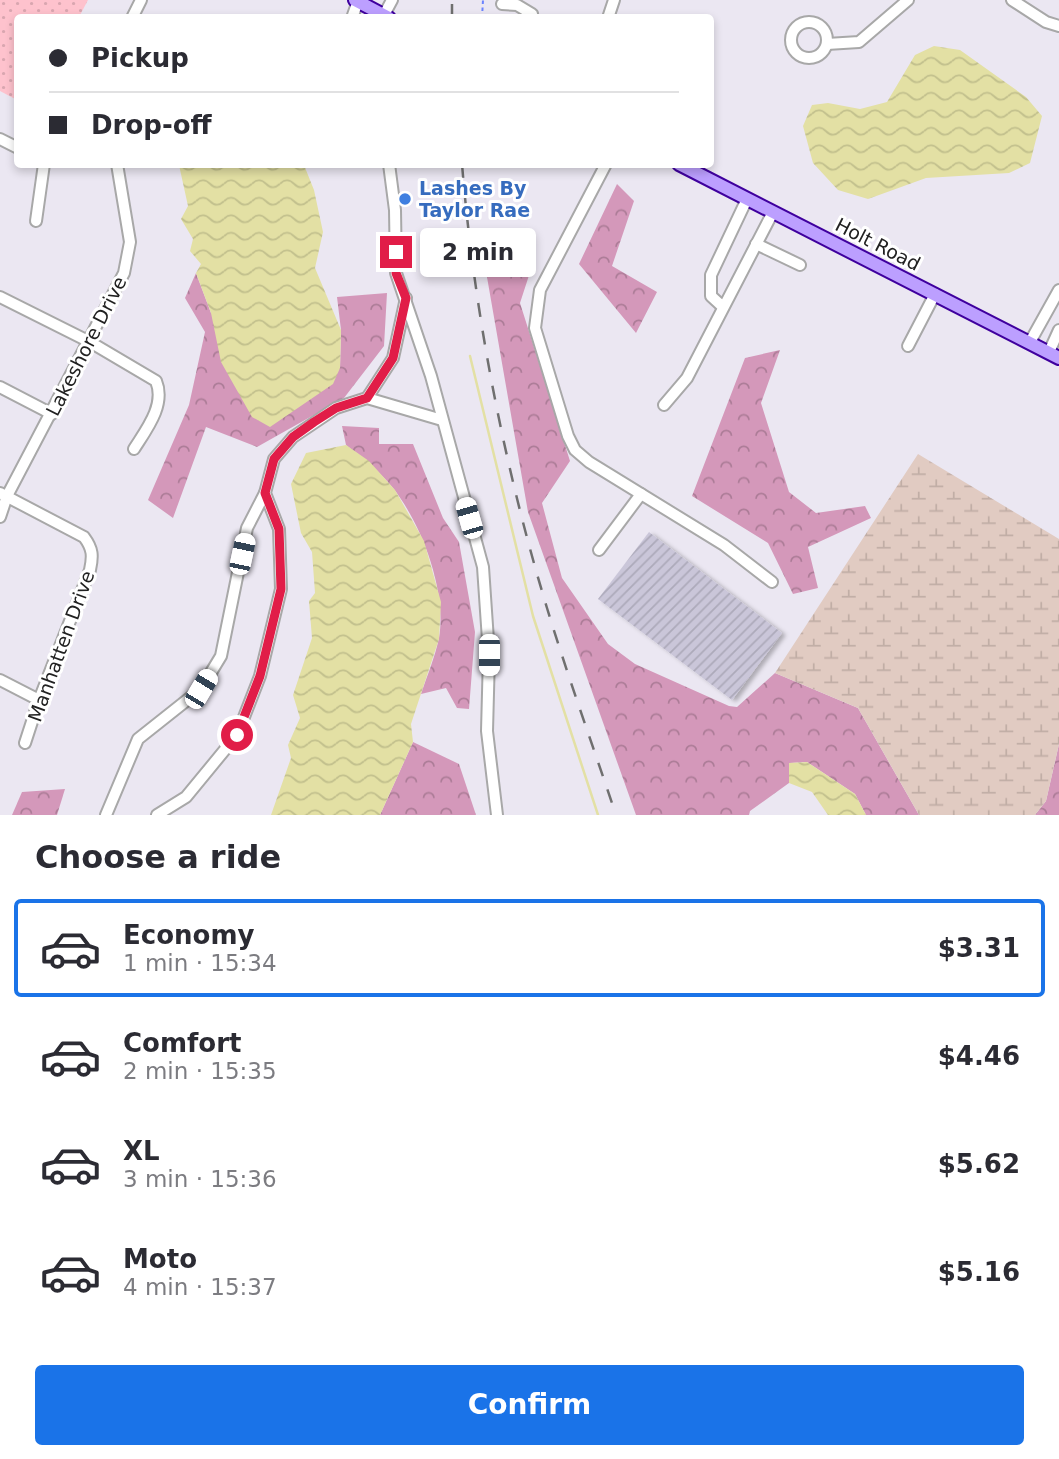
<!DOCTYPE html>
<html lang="en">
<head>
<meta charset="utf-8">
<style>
  :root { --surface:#fff; --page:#f2f2f3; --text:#2b2b33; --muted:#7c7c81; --line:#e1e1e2; --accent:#1a73e8 }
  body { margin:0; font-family:"DejaVu Sans",sans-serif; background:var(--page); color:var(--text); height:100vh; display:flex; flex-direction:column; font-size:26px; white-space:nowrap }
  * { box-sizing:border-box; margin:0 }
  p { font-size:23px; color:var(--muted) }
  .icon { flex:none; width:38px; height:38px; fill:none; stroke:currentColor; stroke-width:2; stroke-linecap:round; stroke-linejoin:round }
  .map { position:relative; height:815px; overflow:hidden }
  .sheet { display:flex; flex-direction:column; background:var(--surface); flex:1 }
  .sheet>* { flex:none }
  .hud { position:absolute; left:14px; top:14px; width:700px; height:154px; border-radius:7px; box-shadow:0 4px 10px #0003; display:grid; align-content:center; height:154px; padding:0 35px; background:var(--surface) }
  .end { position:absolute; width:32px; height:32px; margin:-16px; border:9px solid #e11d48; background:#fff; box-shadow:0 0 0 4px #fff }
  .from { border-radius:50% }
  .bubble { position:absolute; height:49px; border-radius:7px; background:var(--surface); box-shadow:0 4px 10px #0003; font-size:23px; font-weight:800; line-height:49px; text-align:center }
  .car { position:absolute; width:21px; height:42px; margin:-21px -10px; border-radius:9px; box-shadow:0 0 5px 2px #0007; background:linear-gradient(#fff 24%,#345 0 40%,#fff 0 76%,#345 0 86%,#fff 0) }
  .hud b { display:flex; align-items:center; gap:24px; height:66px; font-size:26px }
  .hud b+b { border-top:2px solid var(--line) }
  .hud i { width:18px; height:18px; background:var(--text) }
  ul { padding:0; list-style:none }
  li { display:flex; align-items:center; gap:21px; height:98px; margin:0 14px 10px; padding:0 21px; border:4px solid transparent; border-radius:7px }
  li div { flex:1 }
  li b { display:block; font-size:26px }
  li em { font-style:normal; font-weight:800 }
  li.selected { border-color:var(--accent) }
  li>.icon { width:63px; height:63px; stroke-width:1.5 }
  h2 { padding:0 35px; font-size:32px; line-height:84px }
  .action { display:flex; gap:14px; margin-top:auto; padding:14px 35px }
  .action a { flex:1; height:80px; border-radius:7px; background:var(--accent); color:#fff; font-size:28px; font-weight:800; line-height:80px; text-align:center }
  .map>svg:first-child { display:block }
  .forest { fill:url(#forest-crowns) }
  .wetland { fill:url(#wetland-marsh) }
  .park { fill:url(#park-dots) }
  .water { fill:url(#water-waves) }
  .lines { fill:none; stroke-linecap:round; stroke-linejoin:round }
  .stream { stroke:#e3e0a4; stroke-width:2.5 }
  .building { fill:url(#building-hatch); filter:url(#shadow) }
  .minor-casing { stroke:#a8a8a8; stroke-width:14 }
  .major-casing { stroke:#3f009e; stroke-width:16 }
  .path { stroke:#6b83ff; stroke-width:2; stroke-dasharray:3.5 3.5; stroke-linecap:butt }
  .minor { stroke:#fff; stroke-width:10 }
  .major { stroke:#bc9fff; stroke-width:12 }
  .rail { stroke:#6f6f6f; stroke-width:2.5; stroke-dasharray:14 14; stroke-linecap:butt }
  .route { stroke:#e11d48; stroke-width:9 }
  .shop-dot { fill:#3f7fe0; stroke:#fff; stroke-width:2.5 }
  .labels { text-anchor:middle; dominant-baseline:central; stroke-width:6; stroke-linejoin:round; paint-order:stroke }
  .shop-label { font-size:19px; font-weight:bold; fill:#366cbe; stroke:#fff; text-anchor:start }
  .street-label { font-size:19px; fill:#212121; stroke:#fff }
</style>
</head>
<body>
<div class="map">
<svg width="1059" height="815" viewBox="0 0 1059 815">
  <defs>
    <pattern id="forest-crowns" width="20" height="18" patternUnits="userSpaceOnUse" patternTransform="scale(1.75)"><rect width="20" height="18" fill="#d498ba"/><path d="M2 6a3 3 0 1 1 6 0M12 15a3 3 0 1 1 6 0" fill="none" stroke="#ac7c97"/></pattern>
    <pattern id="wetland-marsh" width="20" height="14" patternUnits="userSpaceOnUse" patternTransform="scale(1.75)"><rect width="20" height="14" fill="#e1cbc2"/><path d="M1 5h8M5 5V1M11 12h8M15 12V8" fill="none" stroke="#c1aea6"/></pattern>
    <pattern id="park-dots" width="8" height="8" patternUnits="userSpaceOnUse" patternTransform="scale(1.75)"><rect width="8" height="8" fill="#fec2cd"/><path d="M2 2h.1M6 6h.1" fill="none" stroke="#d9a6b0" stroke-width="1.8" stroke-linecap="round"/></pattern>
    <pattern id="water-waves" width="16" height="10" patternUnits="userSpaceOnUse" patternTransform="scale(1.75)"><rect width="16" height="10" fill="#e3e0a4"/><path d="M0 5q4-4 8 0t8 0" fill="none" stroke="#c2c08d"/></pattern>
    <pattern id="building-hatch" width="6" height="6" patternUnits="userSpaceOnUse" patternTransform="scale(1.75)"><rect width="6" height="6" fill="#cac6d9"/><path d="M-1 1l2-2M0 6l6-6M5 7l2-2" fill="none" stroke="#adaaba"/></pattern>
    <filter id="shadow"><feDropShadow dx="4" dy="2" stdDeviation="2" flood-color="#0004"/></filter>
  </defs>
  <rect width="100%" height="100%" fill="#ebe7f2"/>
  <g class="forest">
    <path d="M 617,184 L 634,201 L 612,266 L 657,292 L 636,333 L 579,264 Z"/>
    <path d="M 480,237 L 492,239 L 534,260 L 520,303 L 570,461 L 542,503 L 562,578 L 608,644 L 635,664 L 729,706 L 737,707 L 775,673 L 858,708 L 919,815 L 866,815 L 855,794 L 807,762 L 790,763 L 789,783 L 750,811 L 749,815 L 636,815 L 528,512 Z"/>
    <path d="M 196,273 L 211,313 L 340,368 L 341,330 L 337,297 L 387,293 L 384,346 L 344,398 L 257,447 L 206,427 L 173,518 L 148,500 L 189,405 L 205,332 L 185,298 Z"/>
    <path d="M 780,350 L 761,403 L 789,492 L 816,513 L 865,506 L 871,518 L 808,547 L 818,588 L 793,594 L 768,543 L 692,496 L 745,358 Z"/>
    <path d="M 342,426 L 379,428 L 379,444 L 413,444 L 443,518 L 459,542 L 475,632 L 469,709 L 457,708 L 446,688 L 421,694 C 427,676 435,657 439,638 C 447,591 422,525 393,488 C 379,471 364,458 346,445 Z"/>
    <path d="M 413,742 L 459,764 L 476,815 L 380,815 Z"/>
    <path d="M 1059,744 L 1059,815 L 1035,815 L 1046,801 Z"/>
    <path d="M 65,789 L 57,815 L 12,815 L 22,792 Z"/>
  </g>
  <path class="wetland" d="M 918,454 L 1059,539 L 1059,744 L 1046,801 L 1035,815 L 919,815 L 858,708 L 775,673 Z"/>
  <path class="park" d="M 0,0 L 88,0 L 79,17 L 18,18 L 17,100 L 0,91 Z"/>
  <g class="water">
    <path d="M 934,46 L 960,50 L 1026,97 L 1042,116 L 1030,163 L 1009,173 L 926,178 L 868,199 L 838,190 L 813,163 L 803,126 L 812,105 L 828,103 L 860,109 L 887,102 L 915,55 Z"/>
    <path d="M 179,165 L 304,165 L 314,190 L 323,232 L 315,268 L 341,330 L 340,368 L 333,384 L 270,427 L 252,417 L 221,362 L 211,313 L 196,273 L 201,264 L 190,251 L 193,239 L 181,219 L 188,206 Z"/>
    <path d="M 346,445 L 369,461 L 395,490 L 424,541 L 441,602 L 439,639 L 411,724 L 413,742 L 380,815 L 271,815 L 291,758 L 288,745 L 300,718 L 293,695 L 312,638 L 309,601 L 315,593 L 312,552 L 301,533 L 291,484 L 306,453 Z"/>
    <path d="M 807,762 L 855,794 L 866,815 L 828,815 L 812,792 L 789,783 L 789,763 Z"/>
  </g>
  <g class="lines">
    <path class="stream" d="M 470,356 L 533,616 L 598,815"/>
  </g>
  <path class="building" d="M 649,532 L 782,633 L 732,700 L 598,599 Z"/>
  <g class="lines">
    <defs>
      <g id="minor">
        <path d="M 1012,0 L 1046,22 L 1059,26"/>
        <path d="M 502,4 L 517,5 L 532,14 L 531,18"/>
        <path d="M 384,15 L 392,0"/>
        <path d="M 132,18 L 141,0"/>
        <path d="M 352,18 L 358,1"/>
        <path d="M 608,18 L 614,0"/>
        <circle cx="809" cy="40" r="18"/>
        <path d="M 827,44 L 859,42 L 908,0"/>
        <path d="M 0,139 L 18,148"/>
        <path d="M 389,164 L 395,210 L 396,273 L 431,376 L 483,567 L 489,655 L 487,731 L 497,815"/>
        <path d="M 606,164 L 540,290 L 535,328 L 568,436 L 575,450 L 589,462 L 724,545 L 772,582"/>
        <path d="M 36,221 L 44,164"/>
        <path d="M 756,244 L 800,265"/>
        <path d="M 0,297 L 90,342 L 156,381 C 166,405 146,430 134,449"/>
        <path d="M 723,307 L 711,296 L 711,275 L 747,199"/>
        <path d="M 1030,342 L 1059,290"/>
        <path d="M 908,346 L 935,294"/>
        <path d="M 1049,352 L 1059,330"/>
        <path d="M 0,387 L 52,414"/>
        <path d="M 367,398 L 393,358 L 406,298"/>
        <path d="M 664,405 L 687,378 L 773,212"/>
        <path d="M 0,493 L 84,537 C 93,549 93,556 90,570 L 39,700 L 25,743"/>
        <path d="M 0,517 L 7,496 L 124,273 L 130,242 L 117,164"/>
        <path d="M 599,550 L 641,494"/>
        <path d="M 0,680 L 39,700"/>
        <path d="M 106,815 L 138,739 L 201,689 L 221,656 L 247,528 L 265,493"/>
        <path d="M 157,815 L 186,797 L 237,735 L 260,676 L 281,589 L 279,529 L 265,493 L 274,459 L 293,437 L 336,408 L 367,398 L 442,420"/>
      </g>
      <g id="major">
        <path d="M 355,0 L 389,18"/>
        <path d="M 679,164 L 1059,358"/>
      </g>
    </defs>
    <use href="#minor" class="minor-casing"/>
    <use href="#major" class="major-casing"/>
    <path class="path" d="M 482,18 L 483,0"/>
    <use href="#minor" class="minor"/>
    <use href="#major" class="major"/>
    <g class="rail">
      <path d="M 452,18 L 452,0"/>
      <path d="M 462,164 C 474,312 504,466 547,608 C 568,677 593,746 616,815"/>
    </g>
  </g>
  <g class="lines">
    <path class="route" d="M 237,735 L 260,676 L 281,589 L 279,529 L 265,493 L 274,459 L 293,437 L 314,422 L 336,408 L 367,398 L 393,358 L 406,298 L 396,273 L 396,252"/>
  </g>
  <circle class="shop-dot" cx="405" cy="199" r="7"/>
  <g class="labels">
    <g class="shop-label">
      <text x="419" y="188">Lashes By<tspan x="419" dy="22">Taylor Rae</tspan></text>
    </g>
    <g class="street-label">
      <text transform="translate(878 244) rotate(27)">Holt Road</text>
      <text transform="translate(86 346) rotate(-63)">Lakeshore Drive</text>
      <text transform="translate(61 646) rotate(-70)">Manhatten Drive</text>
    </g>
  </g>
</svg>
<i class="end from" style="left:237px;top:735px"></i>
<i class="end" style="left:396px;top:252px"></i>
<div class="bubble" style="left:420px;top:228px;width:116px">2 min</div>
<i class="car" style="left:469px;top:518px;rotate:344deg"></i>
<i class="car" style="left:242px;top:554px;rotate:12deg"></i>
<i class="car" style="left:489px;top:655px;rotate:180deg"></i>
<i class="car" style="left:201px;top:689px;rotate:31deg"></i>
<div class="hud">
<b><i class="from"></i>Pickup</b>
<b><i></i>Drop-off</b>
</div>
</div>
<section class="sheet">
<h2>Choose a ride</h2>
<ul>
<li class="selected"><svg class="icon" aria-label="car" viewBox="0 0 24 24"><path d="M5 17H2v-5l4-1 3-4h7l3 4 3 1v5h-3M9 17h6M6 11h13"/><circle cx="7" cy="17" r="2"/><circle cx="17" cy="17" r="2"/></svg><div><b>Economy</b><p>1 min · 15:34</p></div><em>$3.31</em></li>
<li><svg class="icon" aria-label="car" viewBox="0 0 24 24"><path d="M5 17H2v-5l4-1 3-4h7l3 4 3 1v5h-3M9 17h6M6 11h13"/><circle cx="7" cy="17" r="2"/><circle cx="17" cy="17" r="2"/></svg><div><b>Comfort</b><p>2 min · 15:35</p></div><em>$4.46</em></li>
<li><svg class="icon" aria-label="car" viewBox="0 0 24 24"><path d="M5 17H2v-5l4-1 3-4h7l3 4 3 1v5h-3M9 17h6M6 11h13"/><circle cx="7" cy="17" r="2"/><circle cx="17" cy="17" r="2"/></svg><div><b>XL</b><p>3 min · 15:36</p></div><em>$5.62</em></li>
<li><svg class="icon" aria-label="car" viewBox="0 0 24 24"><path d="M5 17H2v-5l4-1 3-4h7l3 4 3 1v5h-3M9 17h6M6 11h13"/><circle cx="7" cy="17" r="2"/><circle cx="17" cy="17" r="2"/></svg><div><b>Moto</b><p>4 min · 15:37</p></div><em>$5.16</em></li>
</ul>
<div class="action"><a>Confirm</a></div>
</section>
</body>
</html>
